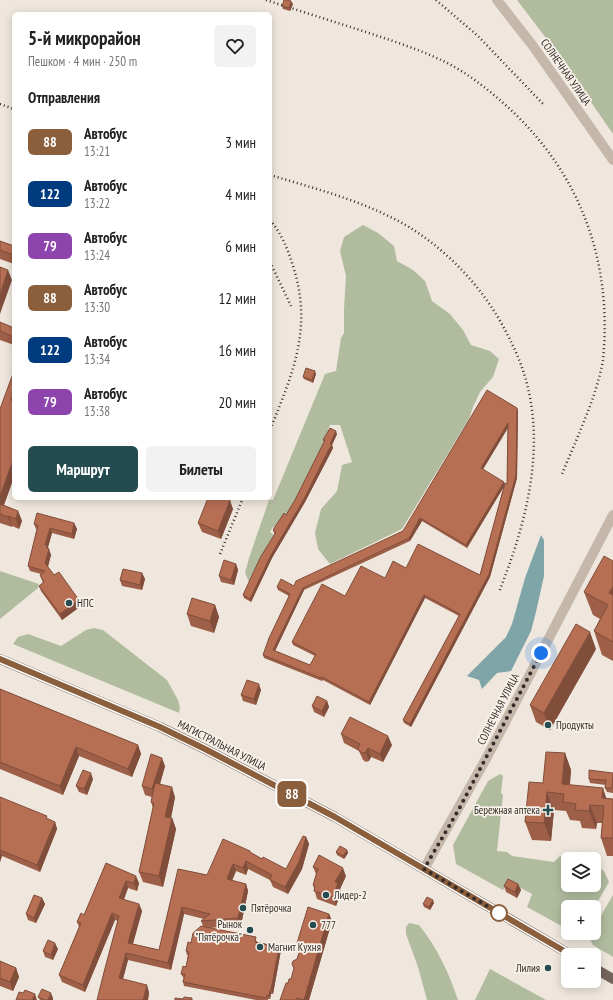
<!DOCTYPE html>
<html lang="ru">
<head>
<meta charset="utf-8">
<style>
  :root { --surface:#fff; --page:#f2f2f2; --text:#222; --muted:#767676; --accent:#244c50 }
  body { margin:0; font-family:"PT Sans Narrow",sans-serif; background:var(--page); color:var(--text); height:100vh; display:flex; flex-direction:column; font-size:15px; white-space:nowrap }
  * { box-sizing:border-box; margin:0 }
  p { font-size:13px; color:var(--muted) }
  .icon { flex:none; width:22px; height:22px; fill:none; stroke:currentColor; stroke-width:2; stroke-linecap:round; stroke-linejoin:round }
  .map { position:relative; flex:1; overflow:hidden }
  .side { position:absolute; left:12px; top:12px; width:260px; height:488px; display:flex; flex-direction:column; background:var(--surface); border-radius:6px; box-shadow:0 2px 10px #0003 }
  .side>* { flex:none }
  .badge { padding:0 8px; border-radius:6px; font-size:14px; line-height:26px }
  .tools { position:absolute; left:561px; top:852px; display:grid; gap:8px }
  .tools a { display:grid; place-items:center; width:40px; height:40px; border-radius:6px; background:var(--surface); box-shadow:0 2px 10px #0003; font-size:20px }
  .you { position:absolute; width:20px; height:20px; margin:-10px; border:3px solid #fff; border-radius:50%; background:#1a73e8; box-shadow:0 0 0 6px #1a73e833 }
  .map>.badge { position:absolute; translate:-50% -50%; box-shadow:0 0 0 2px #fff }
  h2 { padding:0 16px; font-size:15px; line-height:36px }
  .round { display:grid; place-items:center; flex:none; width:42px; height:42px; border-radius:6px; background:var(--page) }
  .head { display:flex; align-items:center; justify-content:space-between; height:68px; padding:0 16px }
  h1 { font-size:19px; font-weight:700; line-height:30px }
  .primary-button { display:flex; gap:8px; margin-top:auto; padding:8px 16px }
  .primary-button a { flex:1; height:46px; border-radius:6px; background:var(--accent); color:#fff; font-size:16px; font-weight:700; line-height:46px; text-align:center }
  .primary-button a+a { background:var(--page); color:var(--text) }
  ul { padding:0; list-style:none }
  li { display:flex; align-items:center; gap:12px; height:52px; padding:0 16px }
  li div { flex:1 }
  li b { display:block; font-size:15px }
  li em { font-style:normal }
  li .badge { min-width:44px; font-weight:700; text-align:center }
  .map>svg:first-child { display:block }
</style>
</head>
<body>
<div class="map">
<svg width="613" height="1000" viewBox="0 0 613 1000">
  <rect width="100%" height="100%" fill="#efe7dd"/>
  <path fill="#b1bc9f" d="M517 0H613V134L555 50Z
    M363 225 378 233 394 246 397 261 413 270 425 281 432 301 450 314 463 330 471 345 490 351 499 359 493 377 480 392 473 407 469 419 402 529 330 564 318 549 315 533 321 509 337 491 342 465 352 462 340 425H330L320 451 288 515 278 529 273 527 270 532 275 536 249 582 245 573 249 558 269 500H273L325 374 336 371 341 338 344 333V309L346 276 340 251 344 237Z
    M0 571 39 584 38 588 0 619Z
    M94 628 103 630 167 680 178 700 180 708 179 713 13 644 18 637 28 634 61 646 86 630Z
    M500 774 503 776 501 793 503 795 497 851 507 852 512 856 554 862 560 856 583 859H568V885H594V864L604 871 609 882 594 908 568 907 567 929 527 907 532 894 508 881 503 890 456 864 453 845 488 781Z
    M613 895V957L593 945 589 937 591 933H594V928Z
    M409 923 419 925C437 947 449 973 458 1000H427L418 967 406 934V927Z
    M490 969 546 1000H475Z"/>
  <path fill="#80a5a8" d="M541 535 544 540V576L536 612 531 631 511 671 497 673 482 689 479 680 467 676 506 637 512 624 525 578Z"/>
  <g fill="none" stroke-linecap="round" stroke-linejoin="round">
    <path stroke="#c5b8ab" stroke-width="10" d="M497 0 533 46 613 160
      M424 869 487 757 613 515"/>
    <path stroke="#74655c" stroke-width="10" d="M0 659 160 727 205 749 335 817 571 955
      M594 968 613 979"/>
    <path stroke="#342d29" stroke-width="2.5" stroke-dasharray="1 3" stroke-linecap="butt" d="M266 0C300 11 335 22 369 33 393 41 418 49 441 60 463 70 484 86 502 102 578 168 613 258 603 360 597 396 576 440 562 474
      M436 0 478 36 544 105
      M0 104 14 109
      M270 175C317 189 367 202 409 227 446 250 477 282 499 319 504 328 509 337 513 346 552 426 530 514 499 592
      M270 220C281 233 288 249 293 266 313 328 293 373 270 430
      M270 262 291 306
      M220 554 243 498"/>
  </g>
  <path fill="#9d5f48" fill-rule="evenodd" d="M293 4 290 11 283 9 282 6Z
    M0 241 14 246V264L0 259Z
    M0 322 14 328V345L0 340Z
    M14 371V477L4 505 18 511 22 521 19 529 12 526V527L0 523V409Z
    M316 374 313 383 304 379 303 377Z
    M517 408 518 411 517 478 490 577 411 727 404 723 403 720 459 616 425 598 370 705 323 680 322 681 264 658 263 655 289 596 278 590 277 587 294 586 403 531ZM508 428 507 484H505L483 469ZM504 486 480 575 406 568 385 578 345 596 292 642 293 645 315 656 310 665 275 651 304 590 410 541 422 521 467 548Z
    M337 434 332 445 333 448 331 452 305 502 272 558 251 602 244 598 243 595 275 534 274 533 273 530 286 515 295 500 324 442 323 440Z
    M233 509 221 539 202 532 198 523Z
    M74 523 77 529 74 539 52 533 48 547 51 555 48 567 54 575 79 600 81 606 62 620 41 591 39 586 43 583 40 575 41 574 30 571 28 566 37 529H36L34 524Z
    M613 561V661L602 655 594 631 600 619 593 615 584 592Z
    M236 564 238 570 234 585 221 582 219 576Z
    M142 573 145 579 142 590 122 586 120 580Z
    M215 605 219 617 214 633 191 626 187 614Z
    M596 649 550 730 536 722 530 705Z
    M0 689 138 745 141 754 132 777 79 756 63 795 0 769Z
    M261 690 256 705 243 701 241 695Z
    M327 701 329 707 324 717 314 712 312 706Z
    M341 734 392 745 383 762 371 757 369 761 366 762 363 760 359 751 344 743Z
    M565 753 571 770 570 785 606 798 613 799V856H607L601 838 602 823H597L596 829 582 828 580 821 570 820 566 811 554 810 551 841 532 840 525 822 543 783Z
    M165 766 160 784 175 797 171 818H172L176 829 163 887 143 882 139 872 153 808 151 802 152 797 145 795 142 786Z
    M613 773V793L607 792 605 788 606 785 590 783 589 779Z
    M93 779 87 795 79 792 76 786Z
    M0 797 55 822 57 829 40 872 2 856 0 862Z
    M306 837 309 844 302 869 288 894 273 887 270 880 248 869 246 875 236 871 232 881 246 884 248 891 241 925 210 928 257 941V942L279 947 281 950 273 994H271L270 999H268V1000H256L184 986 183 982 184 978 183 977 181 974 186 967 188 955H187L186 951 203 926 201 921 204 919 184 914 171 970 128 960 123 979 149 992 148 1000H97L118 921 115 920 85 992 62 982 59 975 79 927 77 922 84 915 106 863 139 883 137 891 128 888 124 900 139 904 142 911 133 944 159 950 178 869 207 875 251 853 262 859 286 869Z
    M347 850 348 853 344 859 337 855 336 852Z
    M313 867 346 876 340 889 341 892 336 906 317 899 313 885 316 874Z
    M518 884 521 890 517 898 506 892 504 886Z
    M42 898 45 904 36 923 28 920 26 914Z
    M434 903 430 910 424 907 423 904Z
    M329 914 332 921 309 1000H280L288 983 291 979 294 970 292 964 297 959 300 950 297 943Z
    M58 949 53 960 45 957 43 951Z
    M0 961 16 968 19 977 13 991 0 986Z
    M38 997 53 998V1000H40Z"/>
  <path fill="#804e3b" d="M291 1 293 4 290 11 289 8Z
    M8 270 12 280 0 314V294Z
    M315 371 316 374 313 383 312 380Z
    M14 393V408L11 400Z
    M517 408 518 411 517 478 490 577 411 727 410 724 489 574 516 475Z
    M508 423 509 426 482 471 481 468Z
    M336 431 337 434 332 445 333 448 331 452 305 502 272 558 251 602 250 599 271 555Z
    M14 458V477L1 513 0 511V496Z
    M504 482 505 485 467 548 466 545Z
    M230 500 233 509 221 539 218 531Z
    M18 511 22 521 19 529 16 519Z
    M9 516 12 526V527L8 517Z
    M420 518 422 521 410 541 409 538Z
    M74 523 77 529 74 539 72 534Z
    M50 528 52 533 48 547 51 555 47 569 45 563V545Z
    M236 564 238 570 234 585 231 580Z
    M142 573 145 579 142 590 140 585Z
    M613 586V603L609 593Z
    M303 588 304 590 274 653 273 650Z
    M424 595 425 598 370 705 369 702Z
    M79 600 81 606 62 620 60 614Z
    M215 605 219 617 214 633 210 621Z
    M590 632 596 649 550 730 544 713Z
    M259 684 261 690 256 705 254 699Z
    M327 701 329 707 324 717 322 711Z
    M388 736 392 745 383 762 380 754Z
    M138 745 141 754 132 777 128 769Z
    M76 747 79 756 63 795 60 786Z
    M368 748 371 757 369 761 366 752Z
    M565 753 571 770 568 802 562 784Z
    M162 758 165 766 156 798 152 789Z
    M91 773 93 779 87 795 84 789Z
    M172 787 175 797 169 827 165 817Z
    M603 788 609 806 602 798Z
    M547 792 554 810 551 841 544 823Z
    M590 805 597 823 596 829 589 811Z
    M172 818 176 829 163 887 159 876Z
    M55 822 57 829 40 872 37 865Z
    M306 837 309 844 302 869 288 894 285 887Z
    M0 850 2 856 0 862Z
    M347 850 348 853 344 859 343 856Z
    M246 861 248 869 246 875 243 868Z
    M233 864 236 871 229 887 227 879Z
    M343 868 346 876 340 889 341 892 336 906 333 897 335 882Z
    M136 876 139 883 137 891 134 883Z
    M126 881 128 888 121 905 119 898Z
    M246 884 248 891 241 925 238 918Z
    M518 884 521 890 517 898 515 892Z
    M42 898 45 904 36 923 34 918Z
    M433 900 434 903 430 910 429 907Z
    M139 904 142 911 131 950 128 943Z
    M182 907 184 914 171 970 168 963Z
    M112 913 115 920 85 992 83 985Z
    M329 914 332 921 309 1000H304Z
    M55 943 58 949 53 960 51 955Z
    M279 947 281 950 273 994 271 990Z
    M126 953 128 960 121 986 119 978Z
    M16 968 19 977 13 991 10 982Z
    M147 985 149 992 148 1000H143Z
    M270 990 271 994 270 999 269 996Z
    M51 993 53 998V1000H48Z
    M35 994 37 1000H32Z"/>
  <path fill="#b76f54" stroke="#804e3b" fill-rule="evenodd" d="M284 0H288L291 1 289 8 282 6Z
    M0 241 14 246V255L0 250Z
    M0 267 8 270 0 294Z
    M0 322 14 328V337L0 331Z
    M306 368 315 371 312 380 303 377Z
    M14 371V393L11 400 14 402V458L0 496V409Z
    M487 390 517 408 516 475 489 574 410 724 403 720 460 614 424 595 369 702 322 677 321 678 263 655 269 638 290 594 277 587 281 579 294 586 296 581 403 531ZM508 423 507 484 505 483 480 575 418 544 406 568 393 561 385 578 361 566 345 596 322 584 292 642 316 654 310 665 273 650 303 588 409 538 420 518 466 545 504 482 481 468Z
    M330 428 336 431 330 444 332 445 329 449 304 499 271 555 250 599 243 595 260 558 276 532 273 530 284 513 286 515 295 500 325 440H323Z
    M208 498H225L230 500 218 531 198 523Z
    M0 504 18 511 16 519 9 516 8 517 0 514Z
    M37 513 74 523 72 534 50 528 45 545H47V548L49 549 45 563 54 575 59 572 79 600 60 614 39 586 44 582 40 575 45 571 28 566 38 525 34 524Z
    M604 556 613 561V586L609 593 613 595V642L594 631 608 605 584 592Z
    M224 560 236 564 231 580 219 576Z
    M123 569 142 573 140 585 120 580Z
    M192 598 215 605 210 621 187 614Z
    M576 624 590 632 544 713 530 705Z
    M247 680 259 684 254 699 241 695Z
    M0 689 138 745 128 769 76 747 60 786 0 762Z
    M317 696 327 701 322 711 312 706Z
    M350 717 388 736 380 754 368 748 366 752 363 753 359 751 358 748 360 744 341 734Z
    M546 752 565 753 562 784 603 788 602 798 613 799V838H601L604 806 590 805 589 811 575 810 576 804 563 802 564 794 547 792 544 823 525 822 529 782 543 783Z
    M151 754 162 758 152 789 142 786Z
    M83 770 91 773 84 789 76 786Z
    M589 770 613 773 612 788H605L606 780 589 779Z
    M155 783 172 787 165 817 172 818 159 876 139 872 154 803 151 802Z
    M0 797 47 816 46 818 55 822 37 865 0 850Z
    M303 836 306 837 299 862 285 887 270 880 272 875 246 861 243 868 233 864 227 879 246 884 238 918 201 921 210 914 182 907 168 963 126 953 119 978 147 985 143 1000H97L104 972 119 916 112 913 83 985 59 975 81 923 77 922 81 913 84 915 106 863 136 876 134 883 126 881 119 898 139 904 128 943 159 950 178 869 207 875 223 839 250 851V852L262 859 263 857 286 869Z
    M340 846 347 850 343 856 336 852Z
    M319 855 343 868 335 882 338 883 333 897 314 891 315 886 313 885 318 869 313 867Z
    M508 879 518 884 515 892 504 886Z
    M34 895 42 898 34 918 26 914Z
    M427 897 433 900 429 907 423 904Z
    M308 907 329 914 304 1000 297 998V1000H280L286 983H288L289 979H291L294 968 292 964 293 961 297 959 302 944 297 943Z
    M201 926 256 937 255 942 279 947 271 990H270L269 996 267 995 266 998 183 982 185 974H181L183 966 186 967 189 952 186 951 188 942 191 943 193 933Z
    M48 940 55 943 51 955 43 951Z
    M0 961 16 968 10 982 0 978Z
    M42 989 51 993 48 1000H45L38 997Z
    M25 990 35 994 32 1000H16L19 992 23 993Z
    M184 997 192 998V1000H175V998L183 999Z"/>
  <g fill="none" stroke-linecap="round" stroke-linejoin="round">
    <g stroke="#fff" stroke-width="9">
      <path id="line" d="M0 659 160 727 205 749 335 817 571 955"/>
    </g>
    <use href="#line" stroke="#8b5e3c" stroke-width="6"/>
    <path stroke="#342d29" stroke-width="4" stroke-dasharray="0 7.2" d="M499 913 424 869 459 809 541 653"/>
  </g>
  <g fill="#244c50" stroke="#f7f1e9" stroke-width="1.5">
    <circle cx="69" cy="603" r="4"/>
    <circle cx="548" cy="725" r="4"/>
    <path d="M546 804h4v4h4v4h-4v4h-4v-4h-4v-4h4z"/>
    <circle cx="326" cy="895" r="4"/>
    <circle cx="243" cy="908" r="4"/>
    <circle cx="313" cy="925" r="4"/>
    <circle cx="250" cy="930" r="4"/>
    <circle cx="260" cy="947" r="4"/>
    <circle cx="548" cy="968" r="4"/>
  </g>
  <circle fill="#fff" stroke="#8b5e3c" stroke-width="2" cx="499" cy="913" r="8"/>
  <g text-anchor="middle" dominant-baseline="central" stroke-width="3.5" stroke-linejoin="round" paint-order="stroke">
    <g font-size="11" fill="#342d29" stroke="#f7f1e9">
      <text transform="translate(566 72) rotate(55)">СОЛНЕЧНАЯ УЛИЦА</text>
      <text transform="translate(498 709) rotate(-63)">СОЛНЕЧНАЯ УЛИЦА</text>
      <text transform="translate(222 745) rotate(27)">МАГИСТРАЛЬНАЯ УЛИЦА</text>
    </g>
    <g font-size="11" fill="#342d29" stroke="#f7f1e9" text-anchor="start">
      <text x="77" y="603">НПС</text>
      <text x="556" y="725">Продукты</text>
      <text x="540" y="810" text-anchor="end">Бережная аптека</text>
      <text x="334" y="895">Лидер-2</text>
      <text x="251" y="908">Пятёрочка</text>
      <text x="242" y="924" text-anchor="end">Рынок<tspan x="242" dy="13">"Пятёрочка"</tspan></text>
      <text x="321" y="925">777</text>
      <text x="268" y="947">Магнит Кухня</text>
      <text x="540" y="968" text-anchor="end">Лилия</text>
    </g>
  </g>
</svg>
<div class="tools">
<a><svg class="icon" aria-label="layers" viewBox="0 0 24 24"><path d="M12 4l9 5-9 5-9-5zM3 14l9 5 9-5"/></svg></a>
<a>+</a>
<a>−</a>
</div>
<div class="you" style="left:541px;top:653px"></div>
<b class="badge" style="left:292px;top:794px;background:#8b5e3c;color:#fff">88</b>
<section class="side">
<div class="head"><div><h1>5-й микрорайон</h1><p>Пешком · 4 мин · 250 m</p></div><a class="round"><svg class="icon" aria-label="heart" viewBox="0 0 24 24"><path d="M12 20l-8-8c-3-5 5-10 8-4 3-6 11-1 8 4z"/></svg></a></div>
<h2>Отправления</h2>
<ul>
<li><span class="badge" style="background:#8b5e3c;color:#fff">88</span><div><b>Автобус</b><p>13:21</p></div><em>3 мин</em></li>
<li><span class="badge" style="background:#003b80;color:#fff">122</span><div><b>Автобус</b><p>13:22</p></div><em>4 мин</em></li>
<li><span class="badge" style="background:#8e44ad;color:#fff">79</span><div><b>Автобус</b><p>13:24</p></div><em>6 мин</em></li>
<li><span class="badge" style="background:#8b5e3c;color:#fff">88</span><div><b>Автобус</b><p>13:30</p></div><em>12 мин</em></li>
<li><span class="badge" style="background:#003b80;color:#fff">122</span><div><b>Автобус</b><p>13:34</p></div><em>16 мин</em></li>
<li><span class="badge" style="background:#8e44ad;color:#fff">79</span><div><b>Автобус</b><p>13:38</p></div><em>20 мин</em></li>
</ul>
<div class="primary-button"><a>Маршрут</a><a>Билеты</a></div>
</section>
</div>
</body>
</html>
